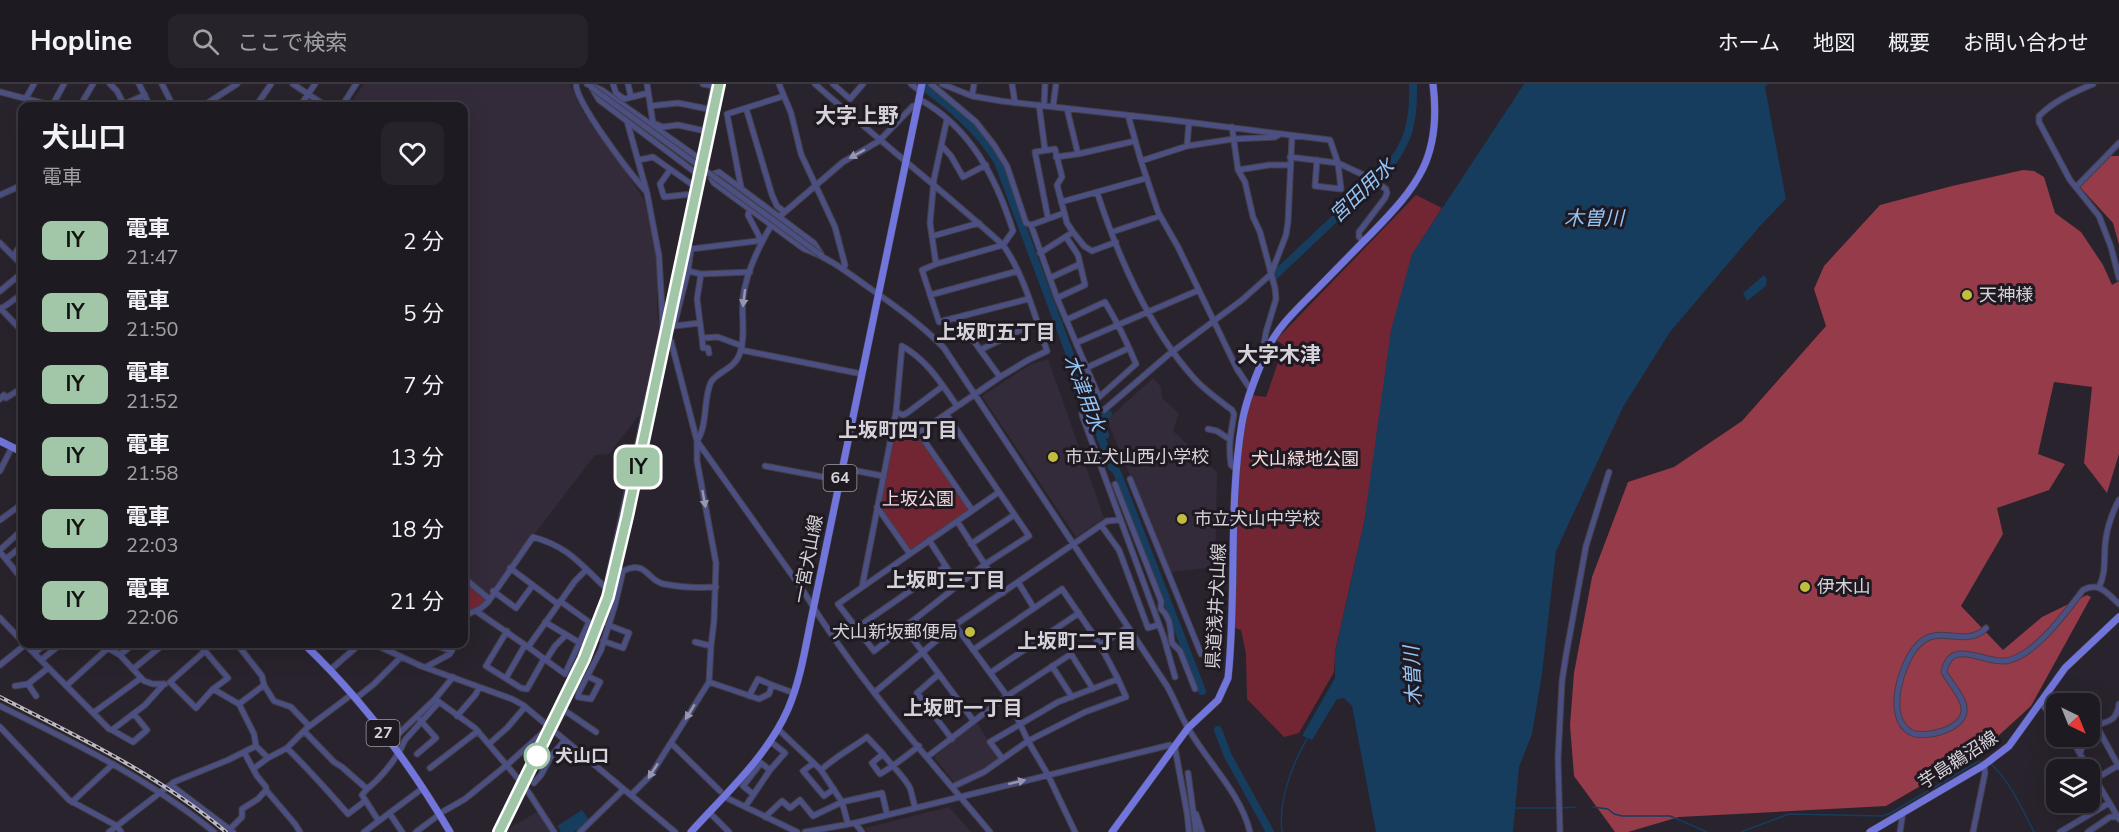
<!DOCTYPE html>
<html lang="ja">
<head>
<meta charset="utf-8">
<style>
  :root { --surface:#1e1a21; --page:#26232a; --text:#f1f3f6; --muted:#a1a1a5; --line:#3c383f }
  body { margin:0; font-family:"Nunito Sans","Noto Sans JP",sans-serif; background:var(--page); color:var(--text); height:100vh; display:flex; flex-direction:column; font-size:22px; white-space:nowrap }
  * { box-sizing:border-box; margin:0 }
  p { font-size:20px; color:var(--muted) }
  .icon { flex:none; width:33px; height:33px; fill:none; stroke:currentColor; stroke-width:2; stroke-linecap:round; stroke-linejoin:round }
  .map { position:relative; flex:1; overflow:hidden }
  .panel { position:absolute; left:18px; top:18px; width:450px; height:546px; display:flex; flex-direction:column; background:var(--surface); border-radius:12px; box-shadow:0 6px 24px #0002,0 0 0 2px var(--line) }
  .panel>* { flex:none }
  .badge { padding:0 12px; border-radius:9px; font-size:21px; line-height:39px }
  .needle { width:39px; rotate:137deg }
  .controls { position:absolute; left:2046px; top:609px; display:grid; gap:12px }
  .controls a { display:grid; place-items:center; width:54px; height:54px; border-radius:12px; background:var(--surface); box-shadow:0 6px 24px #0002,0 0 0 2px var(--line); font-size:30px }
  .map>.badge { position:absolute; translate:-50% -50%; box-shadow:0 0 0 3px #fff }
  .round { display:grid; place-items:center; flex:none; width:63px; height:63px; border-radius:12px; background:var(--page) }
  .headline { display:flex; align-items:center; justify-content:space-between; height:102px; padding:0 24px }
  h1 { font-size:28px; font-weight:700; line-height:45px }
  ul { padding:0; list-style:none }
  li { display:flex; align-items:center; gap:18px; height:72px; padding:0 24px }
  li div { flex:1 }
  li b { display:block; font-size:22px }
  li em { font-style:normal }
  li .badge { min-width:66px; font-weight:700; text-align:center }
  header { display:flex; align-items:center; gap:36px; box-sizing:border-box; height:84px; padding:0 30px; background:var(--surface); border-bottom:2px solid var(--line) }
  header strong { font-size:28px }
  nav { display:flex; gap:33px; margin-inline-start:auto; font-size:21px }
  .search { width:420px; height:54px; background:var(--page); display:flex; align-items:center; gap:15px; box-sizing:border-box; padding:0 21px; border-radius:12px; color:var(--muted); font-size:22px }
  .map>svg:first-child { display:block }
</style>
</head>
<body>
<header>
<strong>Hopline</strong>
<div class="search"><svg class="icon" aria-label="search" viewBox="0 0 24 24"><circle cx="10" cy="10" r="6"/><path d="M15 15l6 6"/></svg>ここで検索</div>
<nav><a>ホーム</a><a>地図</a><a>概要</a><a>お問い合わせ</a></nav>
</header>
<div class="map">
<svg width="2119" height="748" viewBox="0 0 2119 748">
  <rect width="100%" height="100%" fill="#28232c"/>
  <path fill="#332b3a" d="M364 0H570L583 28 613 68 644 116 654 156 657 175V231L662 247 644 325 609 370 595 371 487 512 464 492V22H349Z
    M1048 275 1104 434 1076 453 982 312 1031 280Z
    M1153 294 1161 303 1162 314 1179 329 1173 347 1217 388 1215 483 1170 488 1107 336Z
    M976 637 999 674 982 688 954 698 934 673Z
    M949 723 971 748H868L865 744Z
    M539 727 553 748H507L509 744Z"/>
  <path fill="#722634" d="M1416 111 1442 124 1412 171 1364 439 1335 568 1334 588 1299 649 1284 653 1247 615 1246 570 1241 546 1230 542 1236 385 1251 311 1266 313 1284 261 1276 256Z
    M893 347 914 352 919 349 972 426 910 470 877 423Z
    M464 497 486 513C485 522 477 525 469 528L464 508Z"/>
  <path fill="#953b4a" d="M2110 72H2119V161L2113 139 2079 102Z
    M2023 86 2034 87 2044 93 2055 129 2081 148 2103 181 2112 201 2119 197V370L2107 409 2084 379 2092 303 2054 298 2038 370 2065 380 2049 406 1997 424 2003 450 1961 522 2003 566 2042 533 2087 511 2091 513 2031 622 1984 665 1886 722 1679 733 1628 748H1615L1574 692 1570 641 1574 589 1592 493 1628 398 1674 383 1742 337 1826 242 1814 205 1824 182 1880 121 1952 102Z"/>
  <path fill="#163c5e" d="M1524 0H1767L1765 3 1786 115 1760 142 1670 248 1623 323 1556 467 1542 590 1532 650 1519 683 1513 748H1376L1352 622 1344 614 1337 615 1312 656 1302 652 1335 594V568L1364 439 1391 246 1412 170Z
    M1764 191 1767 195 1766 202 1747 217 1743 209Z
    M582 726 590 737 574 748H561L557 742Z"/>
  <g fill="none" stroke-linecap="round" stroke-linejoin="round">
    <path stroke="#163c5e" stroke-width="1.5" d="M1991 680C2010 697 2022 725 2034 748
      M1593 723 1608 725 1614 730 1622 732H1670L1707 748
      M1513 724H1556
      M1561 724 1575 723
      M1282 748C1278 718 1292 680 1307 655
      M1741 748 1789 730 1882 732 1889 730 1977 678 1985 677"/>
    <path stroke="#163c5e" stroke-width="8" d="M920 0C950 22 979 46 998 78L1112 383 1117 388 1202 607
      M1273 193 1384 88C1409 60 1414 38 1413 0
      M1105 351 1101 336 1108 330
      M1218 646 1228 672 1270 748"/>
    <g stroke="#443f48" stroke-width="7">
      <path id="minor" d="M110 0 117 7 124 21
        M139 0 150 22
        M162 0 173 22
        M293 0 326 22
        M576 0C576 19 631 91 646 107
        M587 0 602 6 700 75 696 89 599 16 592 4
        M613 0 616 9 624 15 648 9
        M628 0 631 13
        M647 0 653 39 663 43 678 41 705 47 714 0
        M703 0 713 2
        M779 0 791 29 801 70 835 143 845 181 843 185
        M815 0C877 55 942 106 1003 161 1024 190 1035 233 1047 267L1028 276 1000 293 914 352 893 347
        M833 0 850 15 863 0
        M911 0 921 8
        M931 0 976 38 994 61 1007 82 1026 139 1031 141 1057 214 1099 313
        M942 0 972 12 1001 17 1171 36 1330 56 1338 79 1370 94 1386 105 1387 109 1385 114 1359 148V153L1364 157
        M1012 0 1015 19
        M2093 0C2074 8 2054 17 2039 32V38L2070 96 2099 132 2111 163 2119 194
        M0 8 54 22
        M784 12 746 24 772 111 777 122 785 128
        M972 12 974 0
        M26 14 34 0
        M919 15C970 43 996 93 1013 147L1003 161 936 180 922 186 939 238 1028 215
        M1039 21 1045 66
        M52 22 64 0
        M80 22 93 0
        M120 22 145 11
        M203 22 237 0
        M256 22 271 0
        M300 22 315 0
        M342 22 356 0
        M650 22 678 19 708 25
        M1044 22 1045 0
        M1053 23 1056 0
        M1067 25 1078 70
        M1128 31 1141 77 1158 128 1178 163 1237 285 1249 303 1252 305
        M1232 43 1238 86 1245 98 1253 133 1260 148 1275 204 1276 215 1266 248 1264 260 1267 266
        M942 62 951 72 963 93 986 81
        M1187 62 1189 38
        M1056 73 1078 70 1135 57
        M1290 73 1338 79 1341 105 1315 102 1317 76
        M22 74 20 78 22 82
        M639 76 653 73 694 102 692 110 664 113 660 100 670 86
        M1141 77 1187 62 1233 55 1275 53 1280 50
        M22 84 20 94 22 99
        M1238 86 1269 81H1290
        M2077 102 2119 59
        M741 103 727 30 746 24
        M1097 108C1117 170 1149 244 1193 293 1204 306 1219 316 1232 326L1234 330C1231 350 1228 360 1231 381L1236 385
        M0 111 22 101
        M1061 118 1147 94
        M750 125 748 131 761 156
        M779 133 843 78 879 57 913 22H918
        M1031 141 1064 129
        M1073 148 1084 162 1092 167 1116 158
        M1112 148 1160 132
        M933 152 979 139
        M0 159 22 181
        M1040 169 1073 148 1067 139 1057 101 1062 93 1055 65 1035 68 1048 134
        M821 170 814 159 719 88 713 90 711 94 714 99 804 165C828 173 847 188 868 203 895 222 921 240 944 264L1167 602C1175 616 1180 631 1188 644 1208 679 1240 708 1250 748
        M14 171 22 159
        M936 180 930 139 934 95 947 35
        M688 187 701 190 750 188
        M701 190 697 215 702 254 718 253 742 262
        M1050 194 1080 180
        M0 207 22 189
        M930 211 1018 187
        M1057 214 1085 201 1078 171 1066 153
        M0 224 22 247
        M1 225 22 210
        M957 234 1000 293
        M1066 236 1105 218C1117 238 1127 258 1136 280L1097 315 1094 324 1104 326 1168 271 1242 216 1271 190 1286 151 1288 138 1292 52
        M700 239 674 242 688 187 691 165 757 157 760 154
        M702 254 703 264H708L709 269
        M1076 259 1199 206
        M741 266 862 290
        M980 266 1037 238
        M1086 284 1129 264
        M0 315 4 311 6 314 22 304
        M1094 324 1082 329V331L1164 554 1175 593
        M896 328 903 331 907 329 943 302
        M946 330 1029 452 984 481 874 567 838 520 999 408
        M1208 345 1217 347 1229 355
        M919 349 972 426
        M697 357 804 508C856 594 925 671 990 748
        M697 357C708 341 703 315 711 298 718 287 735 285 740 269 746 252 741 232 743 214 746 188 759 162 772 140
        M765 382 839 396
        M842 384 883 392
        M0 387 12 363
        M1130 395 1201 570
        M1115 400 1161 517V525C1172 535 1170 547 1172 559L1180 567 1195 605
        M877 423 910 470
        M0 436 22 420
        M957 437 1003 509
        M1101 441 1119 466 1148 544 1158 541
        M929 456 958 501
        M971 460 1014 431
        M0 466 22 446
        M0 468 22 495
        M6 475 22 462
        M510 484 558 520
        M464 494 488 514
        M1018 498 1034 524
        M862 503 896 328 902 262C927 276 941 299 957 322
        M2099 503C2107 488 2103 470 2106 454 2108 441 2113 427 2119 416
        M493 507 516 524 533 501
        M464 519 466 535 464 541
        M476 527 528 563 575 497 586 486
        M466 531 481 524 488 518 533 453C569 463 580 480 606 504L663 244 659 172 647 109 627 37
        M0 534 22 557
        M545 538 580 559
        M955 541 1007 612 1028 657 1048 691 1075 748
        M904 543 973 636
        M1986 544C1983 547 1979 550 1975 551 1956 558 1936 542 1918 561 1902 577 1884 632 1910 648 1924 656 1967 645 1964 624 1963 612 1950 599 1944 588 1951 551 1988 583 2010 576 2038 568 2066 528 2083 506 2099 497 2108 510 2119 520
        M855 545 946 482
        M507 547 486 582 521 604 527 605 544 575
        M603 557 623 564 629 549 608 541
        M695 558 711 562
        M25 560 109 645 112 646 145 621 164 600
        M101 560 120 571 144 597 153 600H165
        M198 560 205 567
        M237 560 262 592 264 601
        M374 560 421 582 512 615 523 621 675 748
        M431 560 452 567
        M1100 561 1128 543
        M528 563 565 590 589 538 560 517
        M973 566 1062 505 1099 559 1118 595 1058 618 990 658 1002 674
        M205 567 228 594 213 605 196 624 170 598Z
        M34 569 46 560
        M120 571 133 560
        M41 576 61 560
        M546 576 555 562 566 551
        M0 581 26 560
        M1052 582 1072 613
        M426 583 450 570 455 560
        M133 585 164 560
        M330 586 360 560
        M990 589 1079 529
        M939 590 917 609 952 655
        M587 592 600 598 591 615 578 613 579 608 601 566 615 521 623 487C647 475 647 497 664 500 679 503 700 504 716 503
        M506 594 525 561
        M709 598 759 615 769 610 772 601 794 609
        M28 600 36 612
        M15 602 28 600 48 584
        M66 602 107 565 109 560
        M213 605 239 620 254 650 256 662 268 674 287 664 307 644 351 611
        M875 608 955 541 1107 437 1119 436
        M749 612 758 595 772 601
        M355 615 374 600 401 573
        M435 615 475 644 520 697
        M2040 618 2056 637
        M239 620 264 601 274 617 291 623 309 642
        M0 622C75 659 149 695 214 748
        M93 629 141 594
        M457 632 476 610 479 603
        M2096 641 2119 683
        M0 643 69 716 117 742 121 748
        M2090 644C2105 636 2116 641 2119 620
        M778 645 821 686 842 718 848 740
        M112 646 133 658 147 646 134 630
        M304 647 334 678 342 683 367 705C382 693 398 673 405 656L439 618
        M553 647 564 626 596 648
        M2070 652 2089 686
        M390 658 435 615 453 593
        M490 659 507 644 525 623
        M671 659 720 707
        M287 664C308 685 328 707 348 730L365 717
        M244 668 257 692 266 703V706L295 740 300 748
        M2080 669 2086 652
        M417 670 436 654 420 636
        M927 673 1004 614 1071 570 1093 605
        M814 679 803 687 824 712 834 705
        M430 684 478 647
        M253 685 268 674
        M821 686C835 673 852 664 867 653L883 670
        M2090 686 2119 735
        M1188 689 1196 748
        M2095 695 2119 681
        M534 699 541 691 552 671 565 656
        M171 701 233 748
        M952 703 984 688 1028 657 1085 628 1126 613 1118 595
        M367 705 362 711 378 736
        M527 706 554 748
        M753 710 743 702 761 679 770 686
        M631 711 650 692 709 598 711 562 714 537 716 479 697 377V357L671 257 663 244
        M727 714 797 748
        M72 718 113 680
        M745 723 770 686 785 669 770 657
        M915 723C913 717 912 710 910 704 904 692 891 681 883 670L872 679 880 690C894 682 906 672 919 662
        M444 727 465 715 508 680 549 643
        M709 728 729 748
        M390 730 402 748
        M1196 730 1202 748
        M765 733 782 717 790 724 800 716 813 732 842 718 882 709 887 730
        M855 739 862 748
        M230 745 242 733V725L258 715 266 706
        M109 748 174 698 228 676 256 662
        M364 748 423 704
        M416 748 436 733
        M580 748 623 706
        M805 748 855 739 1170 661 1175 664 1187 729 1189 748
        M1560 748 1558 674 1562 597 1566 571 1586 462 1609 388
        M1900 748 1903 728
        M1973 748 1985 689 1984 681
        M2060 748 2109 719
        M2088 748 2110 733H2118"/>
    </g>
    <g stroke="#443f48" stroke-width="8">
      <path id="major" d="M0 357 22 368
        M304 560C361 614 410 680 450 748
        M691 748C725 710 767 673 788 625 800 597 805 566 811 536L922 0
        M1112 748 1188 644 1218 616 1228 594C1237 510 1228 423 1242 339 1246 315 1257 289 1267 266 1277 244 1295 227 1312 210 1331 191 1350 171 1370 151 1418 102 1442 73 1433 0
        M1870 748 1984 681 2009 662 2065 584 2119 533"/>
    </g>
    <use href="#minor" stroke="#4b4f81" stroke-width="5"/>
    <use href="#major" stroke="#7175dc" stroke-width="7"/>
    <g stroke="#bcb8bf" stroke-width="4">
      <path id="rail" d="M0 613C79 653 159 691 226 748
        M499 748 584 575 608 513 631 417 719 0"/>
    </g>
    <use href="#rail" stroke="#1f1922" stroke-width="1.5" stroke-dasharray="4.5" stroke-linecap="butt"/>
    <g stroke="#443f48" stroke-width="7" stroke-linecap="butt">
      <path id="minor-bridge" d="M591 3 821 171"/>
    </g>
    <use href="#minor-bridge" stroke="#4b4f81" stroke-width="5"/>
  </g>
  <defs><path id="oneway-solid" d="M-6-.8H1V-3.2L6.5 0L1 3.2V.8H-6Z" transform="scale(1.5)"/></defs>
  <g fill="#9797b1">
    <use href="#oneway-solid" transform="translate(857 70) rotate(151)"/>
    <use href="#oneway-solid" transform="translate(744 214) rotate(97)"/>
    <use href="#oneway-solid" transform="translate(704 415) rotate(80)"/>
    <use href="#oneway-solid" transform="translate(690 628) rotate(121)"/>
    <use href="#oneway-solid" transform="translate(653 687) rotate(123)"/>
    <use href="#oneway-solid" transform="translate(1017 698) rotate(-14)"/>
  </g>
  <g fill="none" stroke-linecap="round" stroke-linejoin="round">
    <g stroke="#fff" stroke-width="14">
      <path id="line" d="M499 748 584 575 608 513 627 433 719 0"/>
    </g>
    <use href="#line" stroke="#a2c7a8" stroke-width="9"/>
  </g>
  <g fill="#c3bd3e" stroke="#1f1922" stroke-width="2">
    <circle cx="1967" cy="211" r="6"/>
    <circle cx="1053" cy="373" r="6"/>
    <circle cx="1182" cy="435" r="6"/>
    <circle cx="1805" cy="503" r="6"/>
    <circle cx="970" cy="548" r="6"/>
  </g>
  <circle fill="#fff" stroke="#a2c7a8" stroke-width="3" cx="537" cy="672" r="12"/>
  <g text-anchor="middle" dominant-baseline="central" stroke-width="6" stroke-linejoin="round" paint-order="stroke">
    <g fill="#1f1922" stroke="#9f9aa2" stroke-width="1.5">
      <rect x="823.5" y="381" width="33" height="26" rx="4.5"/>
      <rect x="366.5" y="636" width="33" height="26" rx="4.5"/>
    </g>
    <g font-size="16" font-weight="bold" fill="#d6d2d9">
      <text x="840" y="394">64</text>
      <text x="383" y="649">27</text>
    </g>
    <g font-size="18" fill="#d6d2d9" stroke="#1f1922" text-anchor="start">
      <text x="1979" y="211">天神様</text>
      <text x="1065" y="373">市立犬山西小学校</text>
      <text x="1194" y="435">市立犬山中学校</text>
      <text x="1817" y="503">伊木山</text>
      <text x="958" y="548" text-anchor="end">犬山新坂郵便局</text>
    </g>
    <g font-size="18" fill="#f5dadc" stroke="#1f1922">
      <text x="1305" y="375">犬山緑地公園</text>
      <text x="918" y="415">上坂公園</text>
    </g>
    <g font-size="18" fill="#d6d2d9" stroke="#1f1922">
      <text transform="translate(808 475) rotate(-79)">一宮犬山線</text>
      <text transform="translate(1216 522) rotate(-87)">県道浅井犬山線</text>
      <text transform="translate(1958 676) rotate(-33)">芋島鵜沼線</text>
    </g>
    <g font-size="18" font-weight="bold" fill="#d6d2d9" stroke="#1f1922" text-anchor="start">
      <text x="555" y="672">犬山口</text>
    </g>
    <g font-size="20" font-style="italic" fill="#91c5f8" stroke="#1f1922">
      <text transform="translate(1362 107) rotate(-44)">宮田用水</text>
      <text x="1594" y="134">木曽川</text>
      <text transform="translate(1084 309) rotate(69)">木津用水</text>
      <text transform="translate(1413 592) rotate(-93)">木曽川</text>
    </g>
    <g font-size="20" font-weight="bold" fill="#d6d2d9" stroke="#1f1922">
      <text x="996" y="248">上坂町五丁目</text>
      <text x="898" y="346">上坂町四丁目</text>
      <text x="946" y="496">上坂町三丁目</text>
      <text x="1077" y="557">上坂町二丁目</text>
      <text x="963" y="624">上坂町一丁目</text>
    </g>
    <g font-size="21" font-weight="bold" fill="#d6d2d9" stroke="#1f1922">
      <text x="857" y="32">大字上野</text>
      <text x="1279" y="271">大字木津</text>
    </g>
  </g>
</svg>
<div class="controls">
<a><svg class="needle" viewBox="-14 -14 28 28"><path d="M0-13l5 13h-10z" fill="#e53935"/><path d="M0 13l5-13h-10z" fill="#a1a1a5"/></svg></a>
<a><svg class="icon" aria-label="layers" viewBox="0 0 24 24"><path d="M12 4l9 5-9 5-9-5zM3 14l9 5 9-5"/></svg></a>
</div>
<b class="badge" style="left:638px;top:383px;background:#a2c7a8;color:#111">IY</b>
<section class="panel">
<div class="headline"><div><h1>犬山口</h1><p>電車</p></div><a class="round"><svg class="icon" aria-label="heart" viewBox="0 0 24 24"><path d="M12 20l-8-8c-3-5 5-10 8-4 3-6 11-1 8 4z"/></svg></a></div>
<ul>
<li><span class="badge" style="background:#a2c7a8;color:#111">IY</span><div><b>電車</b><p>21:47</p></div><em>2 分</em></li>
<li><span class="badge" style="background:#a2c7a8;color:#111">IY</span><div><b>電車</b><p>21:50</p></div><em>5 分</em></li>
<li><span class="badge" style="background:#a2c7a8;color:#111">IY</span><div><b>電車</b><p>21:52</p></div><em>7 分</em></li>
<li><span class="badge" style="background:#a2c7a8;color:#111">IY</span><div><b>電車</b><p>21:58</p></div><em>13 分</em></li>
<li><span class="badge" style="background:#a2c7a8;color:#111">IY</span><div><b>電車</b><p>22:03</p></div><em>18 分</em></li>
<li><span class="badge" style="background:#a2c7a8;color:#111">IY</span><div><b>電車</b><p>22:06</p></div><em>21 分</em></li>
</ul>
</section>
</div>
</body>
</html>
